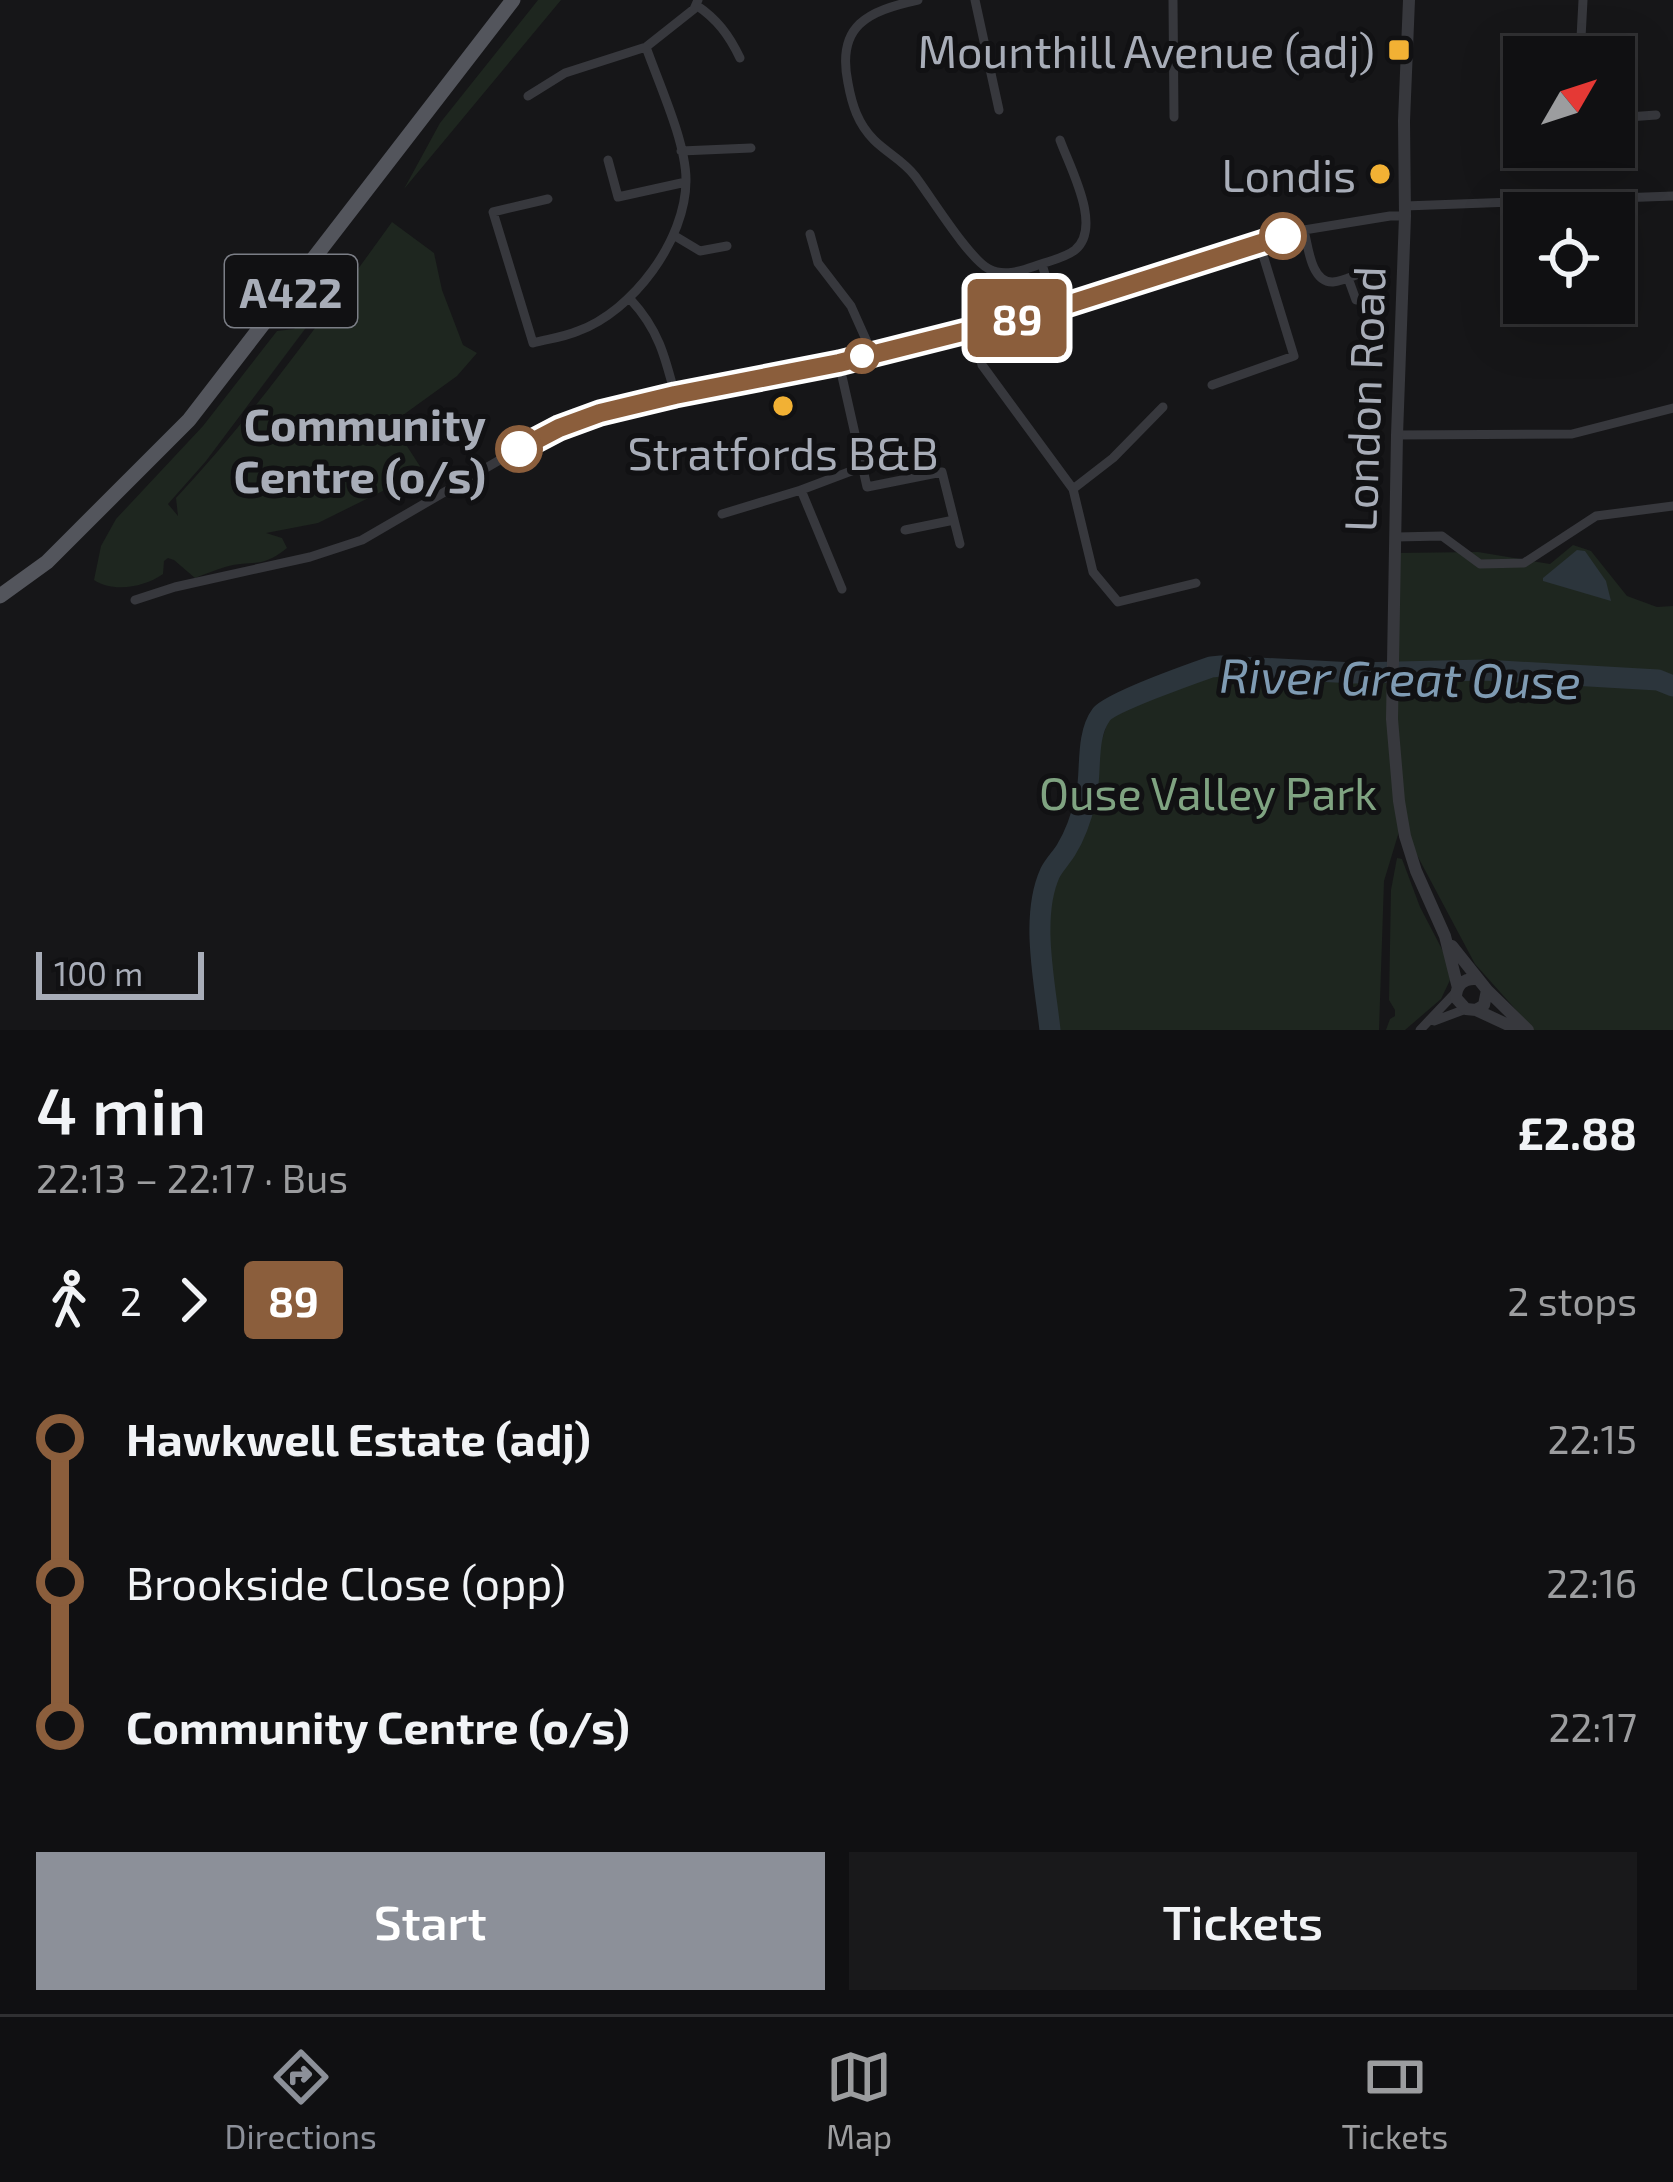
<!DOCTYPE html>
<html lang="en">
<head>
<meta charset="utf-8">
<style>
  :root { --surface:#101012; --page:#19191b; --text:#f1f3f6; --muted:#9c9d9f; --line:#303032; --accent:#8c9099 }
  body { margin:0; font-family:"Exo 2",sans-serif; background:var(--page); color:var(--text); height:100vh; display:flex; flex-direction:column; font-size:45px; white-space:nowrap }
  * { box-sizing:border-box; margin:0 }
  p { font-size:39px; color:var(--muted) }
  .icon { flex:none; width:66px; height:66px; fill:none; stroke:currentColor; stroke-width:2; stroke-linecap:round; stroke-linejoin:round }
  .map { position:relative; height:1030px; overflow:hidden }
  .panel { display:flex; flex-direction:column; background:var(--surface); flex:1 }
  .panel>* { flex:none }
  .badge { padding:0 24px; border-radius:9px; font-size:42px; line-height:78px }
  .needle { width:78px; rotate:51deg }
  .buttons { position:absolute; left:1503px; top:36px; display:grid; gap:24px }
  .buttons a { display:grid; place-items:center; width:132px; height:132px; border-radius:0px; background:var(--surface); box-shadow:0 12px 48px #0002,0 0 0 3px var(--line); font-size:60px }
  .scale { position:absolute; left:36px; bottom:30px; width:168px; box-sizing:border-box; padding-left:12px; border:6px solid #a8adb8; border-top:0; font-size:33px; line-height:42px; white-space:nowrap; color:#a8adb8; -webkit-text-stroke:9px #111113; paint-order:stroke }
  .map>.badge { position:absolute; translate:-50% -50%; box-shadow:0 0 0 6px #fff }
  .legs { display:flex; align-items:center; gap:18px; height:132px; padding:0 36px; font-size:39px }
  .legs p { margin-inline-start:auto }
  .head { display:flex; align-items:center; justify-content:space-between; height:204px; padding:0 36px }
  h1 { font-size:66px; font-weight:600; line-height:90px }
  .primary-button { display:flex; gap:24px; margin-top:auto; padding:24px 36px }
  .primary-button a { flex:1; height:138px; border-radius:0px; background:var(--accent); color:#fff; font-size:48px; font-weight:600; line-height:138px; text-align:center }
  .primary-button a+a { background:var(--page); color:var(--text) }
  ul { padding:0 36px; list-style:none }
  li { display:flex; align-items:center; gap:42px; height:144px; font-size:45px }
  li i { display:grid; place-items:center; width:18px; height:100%; margin:0 15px; background:currentColor }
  li i::after { content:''; width:30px; height:30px; margin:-15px; border:9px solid; border-radius:50%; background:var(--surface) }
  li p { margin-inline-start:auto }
  li:first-child i { background:linear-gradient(#0000 50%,currentColor 0) }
  li:last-child i { background:linear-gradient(currentColor 50%,#0000 0) }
  .tab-bar { display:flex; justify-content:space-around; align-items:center; height:168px; border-top:3px solid var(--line); background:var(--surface); font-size:33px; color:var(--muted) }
  .tab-bar a { display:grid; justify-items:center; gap:6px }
  .tab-bar .on { color:var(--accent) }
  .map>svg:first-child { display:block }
</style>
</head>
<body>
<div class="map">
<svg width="1673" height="1030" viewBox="0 0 1673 1030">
  <rect width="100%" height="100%" fill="#161618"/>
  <path fill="#1e261f" d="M538 0H561L404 189 440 123Z
    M392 222 434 253 442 290 463 345 477 353 457 376 392 423 423 471 318 523 266 533 282 538 287 548C260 570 252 559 225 567 215 570 205 574 195 578L174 560 168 558 164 561 163 574C145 587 113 593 94 580L101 546 116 519 203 426 277 331 294 329 305 318 311 321 206 461 168 504 178 516 176 498C256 413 324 316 392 222Z
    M1573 545 1591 551 1627 596 1657 607 1673 606V1030H1534L1475 964 1401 825 1384 881 1379 1030H1047L1040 927 1110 715 1156 684 1222 665 1310 679 1392 676 1395 553 1478 552 1550 564Z
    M1397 858 1402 859 1420 907 1445 955 1450 980 1441 999 1405 1030H1386L1390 1019 1395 1016V1010L1389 1000 1391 890Z"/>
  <path fill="#2c353c" d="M1577 550 1585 551 1606 581 1611 601 1543 581V578Z"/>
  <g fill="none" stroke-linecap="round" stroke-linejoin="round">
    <path stroke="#2c353c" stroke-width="21" d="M1050 1030C1045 983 1030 917 1050 873 1054 865 1061 858 1066 850 1076 834 1082 815 1086 798 1092 773 1085 737 1101 715 1109 703 1191 674 1211 667L1221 666 1354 673 1484 670 1658 680 1673 686"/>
    <path stroke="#37383d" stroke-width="9" d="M918 0C868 11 836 25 848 83 852 105 858 124 874 140 887 153 904 161 915 176 931 197 969 259 989 269 1006 278 1025 269 1041 264 1053 260 1066 257 1075 250 1103 227 1070 168 1060 140
      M975 0 999 110
      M1173 0 1174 117
      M696 5C717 19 729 35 740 58
      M1580 57 1583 0
      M528 96 565 73 646 47 694 9 698 0
      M1614 118 1656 115
      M681 151 751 148
      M608 160 618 197 686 182
      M548 199 493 212 533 343C548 339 564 337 578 331 633 311 686 240 686 180 686 142 659 84 646 47
      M1405 206 1673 196
      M1304 230C1308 246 1311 283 1333 282 1343 281 1355 275 1364 272
      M810 234 818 263 851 306 872 353
      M675 236 700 251 727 246
      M1042 264 1055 309
      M1348 278 1356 300
      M631 300C658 329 665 356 675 395
      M974 329 982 365 1073 489 1093 572 1118 602 1196 583
      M839 363 867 487 942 472 960 544
      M1212 385 1294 356 1259 242
      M1397 435 1572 434 1673 408
      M1073 489 1113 458 1163 407
      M722 514 801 490
      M905 530 954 520
      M1396 537 1442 536 1480 564 1524 563 1596 516 1673 506
      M842 589 801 490 862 467
      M135 600 175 587 310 557 362 540 534 440 600 414 675 395 839 363 1055 309 1259 242 1304 230 1390 216H1405
      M1434 1021 1466 1009
      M1420 1030 1456 992"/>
    <path stroke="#37383d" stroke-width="12" d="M1409 0 1404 121 1405 216 1397 435 1392 719 1399 801 1405 836 1416 871 1445 936 1458 988
      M1452 946 1487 990 1484 1005 1476 1010 1466 1009 1456 998C1456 986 1463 978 1476 979
      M1487 990 1528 1030
      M1476 1010 1519 1030"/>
    <path stroke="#53555c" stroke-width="15" d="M0 596 47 562 189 420 513 0"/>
  </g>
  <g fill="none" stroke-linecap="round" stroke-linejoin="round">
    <g stroke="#fff" stroke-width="27">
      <path id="line-1" d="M519 449 559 428 600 413 675 395 839 363 1054 309 1283 236"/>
    </g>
    <use href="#line-1" stroke="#8b5e3c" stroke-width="18"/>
  </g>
  <g fill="#f2b134" stroke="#111113" stroke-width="4.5">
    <rect x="1387" y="38" width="24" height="24" rx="6"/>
    <circle cx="1380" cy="174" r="12"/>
    <circle cx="783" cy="406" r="12"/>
  </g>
  <g fill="#fff" stroke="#8b5e3c" stroke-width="6">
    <circle cx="1283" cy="236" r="21"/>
    <circle cx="862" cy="356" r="15"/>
    <circle cx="519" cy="449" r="21"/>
  </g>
  <g text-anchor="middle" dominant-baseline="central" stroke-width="10" stroke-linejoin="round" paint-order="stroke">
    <rect fill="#111113" stroke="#7b7e86" stroke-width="3" x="225" y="255" width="132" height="72" rx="9"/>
    <g font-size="42" font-weight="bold" fill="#a8adb8">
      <text x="291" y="291">A422</text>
    </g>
    <g font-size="45" fill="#a8adb8" stroke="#111113" text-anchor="end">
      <text x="1375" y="50">Mounthill Avenue (adj)</text>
      <text x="1356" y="174">Londis</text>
      <text x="783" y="452" text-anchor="middle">Stratfords B&amp;B</text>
    </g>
    <g font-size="45" fill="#a8adb8" stroke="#111113">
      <text transform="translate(1363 399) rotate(-88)">London Road</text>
    </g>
    <g font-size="45" font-weight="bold" fill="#a8adb8" stroke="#111113" text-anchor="end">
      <text x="486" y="423">Community<tspan x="486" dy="52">Centre (o/s)</tspan></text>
    </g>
    <g font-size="45" fill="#7fa381" stroke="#111113">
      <text x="1208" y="792">Ouse Valley Park</text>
    </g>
    <g font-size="48" font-style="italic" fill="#7f9bb3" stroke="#111113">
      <text transform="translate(1400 677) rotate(1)">River Great Ouse</text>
    </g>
  </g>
</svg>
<div class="buttons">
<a><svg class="needle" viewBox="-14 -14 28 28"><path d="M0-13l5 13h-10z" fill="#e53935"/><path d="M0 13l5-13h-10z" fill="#9c9d9f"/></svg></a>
<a><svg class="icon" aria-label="locate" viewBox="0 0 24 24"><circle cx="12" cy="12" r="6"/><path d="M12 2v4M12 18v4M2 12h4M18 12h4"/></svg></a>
</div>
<div class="scale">100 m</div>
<b class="badge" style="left:1017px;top:318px;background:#8b5e3c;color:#fff">89</b>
</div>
<section class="panel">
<div class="head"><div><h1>4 min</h1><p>22:13 – 22:17 · Bus</p></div><b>£2.88</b></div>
<div class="legs"><svg class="icon" aria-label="walk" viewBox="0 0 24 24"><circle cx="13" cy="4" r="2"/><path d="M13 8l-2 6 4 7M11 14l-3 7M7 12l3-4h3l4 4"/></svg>2<svg class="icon" aria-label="forward" viewBox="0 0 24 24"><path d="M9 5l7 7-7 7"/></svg><b class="badge" style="background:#8b5e3c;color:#fff">89</b><p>2 stops</p></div>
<ul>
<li><i style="color:#8b5e3c"></i><b>Hawkwell Estate (adj)</b><p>22:15</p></li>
<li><i style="color:#8b5e3c"></i><span>Brookside Close (opp)</span><p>22:16</p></li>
<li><i style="color:#8b5e3c"></i><b>Community Centre (o/s)</b><p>22:17</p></li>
</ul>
<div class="primary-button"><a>Start</a><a>Tickets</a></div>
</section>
<nav class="tab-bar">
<a class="on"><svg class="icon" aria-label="directions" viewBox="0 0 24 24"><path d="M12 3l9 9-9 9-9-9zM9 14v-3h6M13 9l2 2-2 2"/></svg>Directions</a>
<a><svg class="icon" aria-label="map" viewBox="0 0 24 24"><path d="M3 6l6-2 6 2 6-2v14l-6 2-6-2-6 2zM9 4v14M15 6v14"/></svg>Map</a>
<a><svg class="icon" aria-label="tickets" viewBox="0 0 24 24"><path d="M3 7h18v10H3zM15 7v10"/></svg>Tickets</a>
</nav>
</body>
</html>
